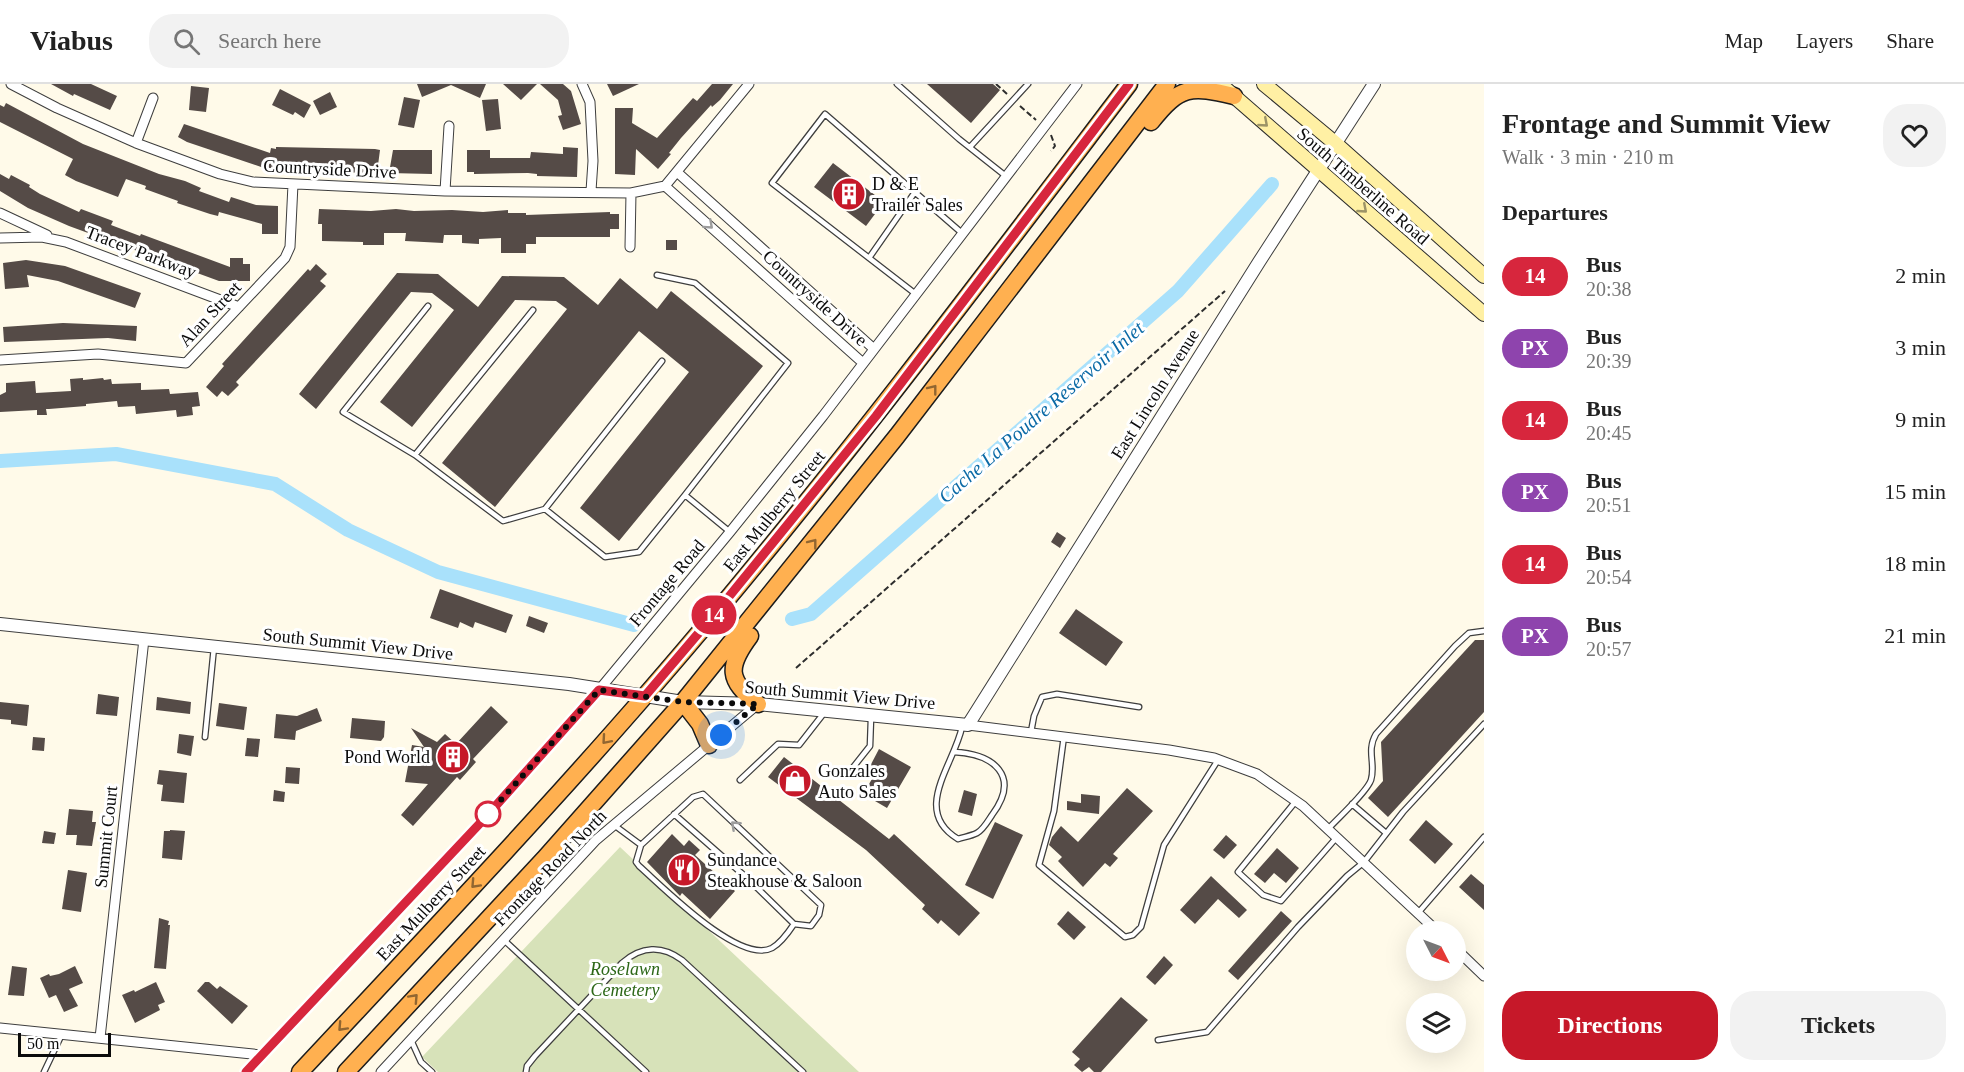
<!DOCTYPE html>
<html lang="en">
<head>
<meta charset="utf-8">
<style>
  :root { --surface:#fff; --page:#f2f2f2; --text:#222; --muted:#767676; --line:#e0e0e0; --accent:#c61829 }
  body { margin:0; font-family:Georgia,serif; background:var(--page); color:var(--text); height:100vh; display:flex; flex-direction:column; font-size:22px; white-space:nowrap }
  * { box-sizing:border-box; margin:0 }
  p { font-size:20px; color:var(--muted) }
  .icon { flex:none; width:33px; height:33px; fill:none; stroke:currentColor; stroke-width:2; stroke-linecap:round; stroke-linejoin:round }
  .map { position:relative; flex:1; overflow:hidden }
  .drawer { display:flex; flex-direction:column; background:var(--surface); width:480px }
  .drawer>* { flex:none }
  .badge { padding:0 12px; border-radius:20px; font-size:21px; line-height:39px }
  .needle { width:39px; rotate:132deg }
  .controls { position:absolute; left:1406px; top:837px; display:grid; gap:12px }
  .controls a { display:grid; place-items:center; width:60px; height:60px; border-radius:50%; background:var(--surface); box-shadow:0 6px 24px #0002; font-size:30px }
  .scale { position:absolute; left:18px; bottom:15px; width:93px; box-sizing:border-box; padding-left:6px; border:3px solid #0b0b0b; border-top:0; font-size:16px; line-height:21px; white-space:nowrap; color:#0b0b0b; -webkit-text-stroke:4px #fff; paint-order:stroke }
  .you { position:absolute; width:30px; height:30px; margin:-15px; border:4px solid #fff; border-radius:50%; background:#1a73e8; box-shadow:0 0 0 9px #1a73e833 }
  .map>.badge { position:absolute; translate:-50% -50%; box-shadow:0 0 0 3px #fff }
  h2 { padding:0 18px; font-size:22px; line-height:54px }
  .round { display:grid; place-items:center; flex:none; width:63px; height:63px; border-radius:24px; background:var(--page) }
  .overview { display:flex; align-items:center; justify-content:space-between; height:102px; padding:0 18px }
  h1 { font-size:28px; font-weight:800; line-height:45px }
  .button { display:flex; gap:12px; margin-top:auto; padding:12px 18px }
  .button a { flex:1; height:69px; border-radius:24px; background:var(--accent); color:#fff; font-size:24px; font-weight:800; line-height:69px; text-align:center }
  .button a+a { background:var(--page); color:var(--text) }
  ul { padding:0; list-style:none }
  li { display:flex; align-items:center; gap:18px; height:72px; padding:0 18px }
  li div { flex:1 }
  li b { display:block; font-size:22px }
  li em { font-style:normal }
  li .badge { min-width:66px; font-weight:700; text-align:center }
  header { display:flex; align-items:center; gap:36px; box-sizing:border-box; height:84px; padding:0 30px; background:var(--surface); border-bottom:2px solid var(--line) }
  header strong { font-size:28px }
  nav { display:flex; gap:33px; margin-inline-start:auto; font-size:21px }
  .search { width:420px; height:54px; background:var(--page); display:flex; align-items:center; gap:15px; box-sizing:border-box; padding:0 21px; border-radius:24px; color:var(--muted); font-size:22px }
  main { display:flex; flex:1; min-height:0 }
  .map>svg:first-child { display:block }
</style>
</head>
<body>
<header>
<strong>Viabus</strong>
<div class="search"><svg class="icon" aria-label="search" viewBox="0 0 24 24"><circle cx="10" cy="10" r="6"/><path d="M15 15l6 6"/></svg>Search here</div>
<nav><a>Map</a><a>Layers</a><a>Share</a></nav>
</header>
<main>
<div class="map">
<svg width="1484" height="988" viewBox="0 0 1484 988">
  <rect width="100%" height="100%" fill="#fffae9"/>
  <path fill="#d7e2b9" d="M620 763 859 988H438L422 973Z"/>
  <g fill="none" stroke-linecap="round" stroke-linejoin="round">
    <path stroke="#a9e1fb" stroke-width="14" d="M0 377 116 370 275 400 348 446 438 488 634 541
      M792 535 811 530 1178 207 1272 100"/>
  </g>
  <path fill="#554b47" d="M51 0H91L117 12 110 26 74 10 73 12Z
    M417 0H486L480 14 451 1 422 13Z
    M503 0H537L521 16Z
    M540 0H563L571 7 581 40 563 46 558 32 562 31 558 16Z
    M607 0H639L613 12Z
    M712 0H733L720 16 712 23 711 21 681 54 669 69 671 70 658 85 636 65 635 91 615 90V24H633L632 39 657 54 693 14 697 17Z
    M927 0H993L1000 6 971 39Z
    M191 2 209 4 206 28 189 26Z
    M280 5 311 21 304 34 295 28 293 31 272 21Z
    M330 8 337 23 320 31 313 17Z
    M404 13 420 16 414 44 398 41Z
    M498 15 501 45 486 47 482 16Z
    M6 19 83 60 159 90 185 97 201 104 199 107 229 118 231 113 256 121 278 122V150H262V140L219 128 218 132 210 130 177 119 178 117 145 105 146 102 126 95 118 113 76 97 65 91 73 75 0 38V21L4 23Z
    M184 40 270 69 271 64 276 65V63L375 65 380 66 377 89 274 87 275 84H264L187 58 178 53Z
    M563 63 578 64 577 93 537 92V90L528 89 474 90V88H467V66H490V74H530L531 68 563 70Z
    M393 66H432V90L389 89Z
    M833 79 884 118 866 142 814 103Z
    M0 90 9 95 11 91 30 101 29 103 40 110 79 128 81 125 113 137 111 141 140 152 141 150 230 183V174H243V180H250V197H219L69 142 28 124 0 107Z
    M319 125 371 127 396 125 414 127 452 126 483 128 508 126V129H526V131L610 128V130H619V145H610V153H536V160H526V169H501V154L479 155V160L462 159V151H444L443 159 405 157 406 149H384V161H363V158L322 157V140H318Z
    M666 156H677V166H666Z
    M26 176 65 182 141 209 135 224 58 197 27 191 29 203 5 205 3 179Z
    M316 180 327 190 320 197 326 202 236 298 239 301 228 312 222 307 217 313 206 303 224 282 222 280 308 185 310 187Z
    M397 189 438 190 478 223 502 192 564 193 598 221 620 194 657 225 671 207 763 282 619 457 580 424 689 288 639 247 495 423 442 379 567 225 556 217 515 216 412 343 380 318 454 226 432 209 411 208 316 325 299 310Z
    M63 239 137 242 136 257 108 254 4 258 3 243Z
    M83 294V296L103 294 104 296 111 295 112 300 141 299V306L169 305 170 310 198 308 200 322 192 323 193 331 177 333 176 326 136 330 135 322 118 323 117 317 86 320V322L49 325H46L47 331H37V326L0 328V311L6 308V299L35 297 36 309 71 307 70 295Z
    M1057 448 1066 454 1060 464 1051 458Z
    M440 505 513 531 506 549 475 538 473 544 460 538 458 544 430 534Z
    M1076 525 1123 558 1106 582 1059 549Z
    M529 532 548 539 544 549 526 542Z
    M1475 556H1484V628L1388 733 1368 714 1383 697 1381 658Z
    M98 610 119 613 117 632 96 630Z
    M157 613 191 618 190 630 156 626Z
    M0 618 29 621 27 642 11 640V636L0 635Z
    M219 619 247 623 244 646 216 642Z
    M491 622 508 638 473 675 476 678 460 696 457 693 413 742 401 731 428 700 405 698 412 661 424 663 411 644 437 658 445 650 456 660Z
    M317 624 322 637 296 647 295 656 274 654 276 630 297 632Z
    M352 634 385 637 384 653 381 657 350 654Z
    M179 650 194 652 191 672 177 669Z
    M33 653 45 654 44 667 32 666Z
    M247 654 260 655 258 673 245 672Z
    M879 665 911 683 887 724 863 710 875 690 868 686Z
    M784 673 889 755 894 750 980 829 959 852 941 836 938 840 922 825 925 821 866 766 768 693Z
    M286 683 300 684 299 700 285 699Z
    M159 686 187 689 184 719 161 717 163 701 157 700Z
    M1127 704 1153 727 1113 770 1118 774 1110 783 1105 779 1083 803 1058 777 1062 773 1049 761 1052 753 1061 742 1078 758Z
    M274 706 285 708 284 718 273 717Z
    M964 706 977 710 972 732 958 728Z
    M1081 710 1100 712 1099 730 1067 726V717L1081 719Z
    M69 725 93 727 92 738H96L92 762 76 761 77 751H66Z
    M1426 736 1453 760 1435 780 1409 756Z
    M995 738 1023 751 993 815 965 801Z
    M170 746 185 747 182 776 162 774 164 747H170Z
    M44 747 56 749 54 760 42 759Z
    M672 750 684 762 689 756 700 766 695 771 735 807 710 835 682 809 680 812 647 778Z
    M1226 751 1237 761 1224 775 1213 766Z
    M1277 764 1299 784 1286 799 1274 789 1265 799 1254 790Z
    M68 786 87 789 81 828 62 825Z
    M1471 790 1484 801V826L1459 803Z
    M1211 792 1247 826 1239 834 1218 815 1195 840 1180 826Z
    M1068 827 1086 843 1074 856 1057 840Z
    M1281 827 1292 837 1238 896 1228 887Z
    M159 834 169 837 168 841H170L166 885 154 884Z
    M1164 872 1173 881 1155 901 1146 893Z
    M12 882 27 884 24 912 8 911Z
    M75 882 83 899 69 905 78 922 64 928 56 911 49 914 40 894 49 890 50 892 59 890Z
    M156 898 165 918 158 921 160 926 135 939 122 911 134 906 135 908Z
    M205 898H209L217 905 220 902 248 922 232 940 197 907Z
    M1121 913 1148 936 1101 988H1094L1089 983 1082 988 1074 981 1080 975 1072 968Z"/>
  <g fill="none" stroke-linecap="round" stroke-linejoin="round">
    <g stroke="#3e3e3e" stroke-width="7">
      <path id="service" d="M897 0 959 55 1007 93
        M970 63 1028 0
        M869 174 915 108
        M657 191 695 199 788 279 685 411 730 448
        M917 211 772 99 825 30 963 150
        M428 222 343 328 415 371 503 437 545 425 605 473 639 468 685 411
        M415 371 533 226
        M545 425 662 277
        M1031 648 1034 632 1042 613 1057 610 1139 623
        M1064 652 1054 727 1039 781 1125 853 1133 851 1141 843 1164 761 1218 676
        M205 653 214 563
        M954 668C994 670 1021 692 992 731 988 737 983 746 977 749 971 752 964 753 958 755 911 727 954 681 962 643
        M847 691 870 662 871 634
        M740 696 778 660 799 661 824 629
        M1296 717 1238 788 1263 811 1281 817 1337 753
        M1352 720 1386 749
        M614 741 641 761 693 713 703 710 821 821 819 831 811 842 794 840 747 794 674 730
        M1328 745C1338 734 1367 708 1371 696 1376 680 1366 667 1376 650L1455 562 1469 549 1484 547
        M641 761 636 778 639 782C663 803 739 881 772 864 781 859 788 849 794 840
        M1418 829 1484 753
        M504 856 646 988
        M411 956 421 978 432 988
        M1158 956 1207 948 1298 843 1347 792 1364 778 1403 728 1484 640
        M44 988 62 950
        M526 988 527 982 535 972 622 879C641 862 662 861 682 876L803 988"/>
    </g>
    <g stroke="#3e3e3e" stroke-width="11">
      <path id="minor" d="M11 0 57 24 136 59 220 90 253 98 445 107 631 109 665 102 749 0
        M582 0 590 18 593 77 591 107
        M136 59 153 14
        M678 89 874 265
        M665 102 863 279
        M445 107 449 42
        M0 129 47 151
        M0 154 42 153 66 158 239 223
        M630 163 631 109
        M0 276 98 270 186 279 285 174 290 163 293 100
        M968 641 1169 666 1214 674 1257 690 1303 722 1438 848
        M1455 864 1484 892
        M0 944 262 971
        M100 954 144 555
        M246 988 512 704 599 606 730 448 823 332 1077 0
        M381 988 596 756 758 620"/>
    </g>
    <g stroke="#3e3e3e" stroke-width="14">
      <path id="tertiary" d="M0 540 569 600 683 618 758 620 968 641 1259 178 1374 0"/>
    </g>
    <g stroke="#2d2d2d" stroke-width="16">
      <path id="secondary" d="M1220 0 1484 230
        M1264 0 1336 60 1484 192"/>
    </g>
    <g stroke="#1c1c1c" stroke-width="19">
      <path id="trunk" d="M1151 38C1180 1 1191 2 1234 12
        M750 552C727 583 727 596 758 620
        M683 618 700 640 709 661
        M300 988C440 838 582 689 714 531 858 359 993 179 1129 0
        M346 988 544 775 683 618 897 352 1167 0"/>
    </g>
    <path stroke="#2d2d2d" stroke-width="2" stroke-dasharray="6 3" stroke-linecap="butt" d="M996 0 1007 10
      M1020 22 1036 36
      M1051 51 1055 62 1051 67
      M796 584 1225 207"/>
    <use href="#service" stroke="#fff" stroke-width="4.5"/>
    <use href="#minor" stroke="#fff" stroke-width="9"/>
    <use href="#tertiary" stroke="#fff" stroke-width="12"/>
    <use href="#secondary" stroke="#fff0a4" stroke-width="14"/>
    <use href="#trunk" stroke="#ffb050" stroke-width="16"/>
  </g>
  <defs><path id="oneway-chevron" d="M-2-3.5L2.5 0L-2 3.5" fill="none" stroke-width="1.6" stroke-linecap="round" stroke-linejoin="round" transform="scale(1.5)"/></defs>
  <g stroke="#9d9467">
    <use href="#oneway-chevron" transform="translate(1264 39) rotate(41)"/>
    <use href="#oneway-chevron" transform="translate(1363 125) rotate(41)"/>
  </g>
  <g stroke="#9d9d9d">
    <use href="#oneway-chevron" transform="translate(709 141) rotate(42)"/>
    <use href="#oneway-chevron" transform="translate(735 741) rotate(-137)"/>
  </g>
  <g stroke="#916631">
    <use href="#oneway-chevron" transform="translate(933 305) rotate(-52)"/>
    <use href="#oneway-chevron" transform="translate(813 459) rotate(-52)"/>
    <use href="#oneway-chevron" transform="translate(606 656) rotate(131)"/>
    <use href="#oneway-chevron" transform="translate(475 800) rotate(133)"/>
    <use href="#oneway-chevron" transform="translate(414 914) rotate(-47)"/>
    <use href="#oneway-chevron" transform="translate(342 943) rotate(133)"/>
  </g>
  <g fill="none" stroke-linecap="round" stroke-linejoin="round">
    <g stroke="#fff" stroke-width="14">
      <path id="line" d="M246 988 484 735 599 606 645 612 714 531 876 332 1129 0"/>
    </g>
    <use href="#line" stroke="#d7263d" stroke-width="9"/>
    <path stroke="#0b0b0b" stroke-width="6" stroke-dasharray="0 10.8" d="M488 730 484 735 599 606 683 618 758 620 721 651"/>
  </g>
  <defs>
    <g id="building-disc" transform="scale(1.725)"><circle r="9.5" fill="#c61829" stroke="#fff"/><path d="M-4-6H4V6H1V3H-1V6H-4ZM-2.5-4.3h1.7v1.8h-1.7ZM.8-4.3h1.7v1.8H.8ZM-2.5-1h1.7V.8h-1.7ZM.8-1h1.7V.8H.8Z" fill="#fff"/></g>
    <g id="shop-disc" transform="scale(1.725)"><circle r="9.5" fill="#c61829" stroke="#fff"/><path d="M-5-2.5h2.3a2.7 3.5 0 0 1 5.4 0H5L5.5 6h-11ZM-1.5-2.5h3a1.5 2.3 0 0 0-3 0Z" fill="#fff"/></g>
    <g id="restaurant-disc" transform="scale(1.725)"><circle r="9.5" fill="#c61829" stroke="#fff"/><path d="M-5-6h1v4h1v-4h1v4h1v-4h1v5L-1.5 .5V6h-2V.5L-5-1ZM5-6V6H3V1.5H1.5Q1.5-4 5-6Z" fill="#fff"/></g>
  </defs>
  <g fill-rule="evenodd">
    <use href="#building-disc" x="849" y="110"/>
    <use href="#building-disc" x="453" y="673"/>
    <use href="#shop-disc" x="795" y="697"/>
    <use href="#restaurant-disc" x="684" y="786"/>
  </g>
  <circle fill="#fff" stroke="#d7263d" stroke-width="3" cx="488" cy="730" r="12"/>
  <g text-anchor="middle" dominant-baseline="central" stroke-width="6" stroke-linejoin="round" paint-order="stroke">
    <g font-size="18" fill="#0b0b0b" stroke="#fff">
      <text transform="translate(330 85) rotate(3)">Countryside Drive</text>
      <text transform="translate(1363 102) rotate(41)">South Timberline Road</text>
      <text transform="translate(141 168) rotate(21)">Tracey Parkway</text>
      <text transform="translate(815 214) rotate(42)">Countryside Drive</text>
      <text transform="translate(210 230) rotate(-47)">Alan Street</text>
      <text transform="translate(1155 310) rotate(-58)">East Lincoln Avenue</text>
      <text transform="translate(774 427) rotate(-51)">East Mulberry Street</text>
      <text transform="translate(667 499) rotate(-50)">Frontage Road</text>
      <text transform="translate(358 560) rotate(6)">South Summit View Drive</text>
      <text transform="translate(840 611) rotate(5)">South Summit View Drive</text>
      <text transform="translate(106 753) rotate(-84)">Summit Court</text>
      <text transform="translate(550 784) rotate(-46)">Frontage Road North</text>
      <text transform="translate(431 819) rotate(-47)">East Mulberry Street</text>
    </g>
    <g font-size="18" fill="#0b0b0b" stroke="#fff" text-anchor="start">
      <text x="872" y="100">D &amp; E<tspan x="872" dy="21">Trailer Sales</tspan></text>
      <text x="430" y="673" text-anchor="end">Pond World</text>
      <text x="818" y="687">Gonzales<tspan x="818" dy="21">Auto Sales</tspan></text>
      <text x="707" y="776">Sundance<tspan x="707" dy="21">Steakhouse &amp; Saloon</tspan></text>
    </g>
    <g font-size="18" font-style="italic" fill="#2c6717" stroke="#fff">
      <text x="625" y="885">Roselawn<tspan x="625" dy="21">Cemetery</tspan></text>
    </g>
    <g font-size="20" font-style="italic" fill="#0b6aa6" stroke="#fff">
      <text transform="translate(1041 328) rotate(-41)">Cache La Poudre Reservoir Inlet</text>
    </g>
  </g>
</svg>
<div class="controls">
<a><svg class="needle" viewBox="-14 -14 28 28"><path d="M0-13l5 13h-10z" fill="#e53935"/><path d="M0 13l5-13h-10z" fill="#767676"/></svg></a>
<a><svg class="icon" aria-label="layers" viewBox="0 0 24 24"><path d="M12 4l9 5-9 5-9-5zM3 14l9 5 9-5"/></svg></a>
</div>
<div class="scale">50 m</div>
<div class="you" style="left:721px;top:651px"></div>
<b class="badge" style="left:714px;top:531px;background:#d7263d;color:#fff">14</b>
</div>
<section class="drawer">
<div class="overview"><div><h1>Frontage and Summit View</h1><p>Walk · 3 min · 210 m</p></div><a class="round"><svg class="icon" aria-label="heart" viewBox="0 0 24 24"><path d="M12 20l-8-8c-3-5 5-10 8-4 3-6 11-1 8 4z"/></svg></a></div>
<h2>Departures</h2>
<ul>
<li><span class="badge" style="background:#d7263d;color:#fff">14</span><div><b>Bus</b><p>20:38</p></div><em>2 min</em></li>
<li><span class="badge" style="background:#8e44ad;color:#fff">PX</span><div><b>Bus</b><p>20:39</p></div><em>3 min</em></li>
<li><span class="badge" style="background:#d7263d;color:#fff">14</span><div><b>Bus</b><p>20:45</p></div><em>9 min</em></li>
<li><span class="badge" style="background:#8e44ad;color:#fff">PX</span><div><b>Bus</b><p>20:51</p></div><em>15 min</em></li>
<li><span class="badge" style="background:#d7263d;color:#fff">14</span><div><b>Bus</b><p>20:54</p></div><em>18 min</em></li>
<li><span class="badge" style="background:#8e44ad;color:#fff">PX</span><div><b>Bus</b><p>20:57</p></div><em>21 min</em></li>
</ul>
<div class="button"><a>Directions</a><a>Tickets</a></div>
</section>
</main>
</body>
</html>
